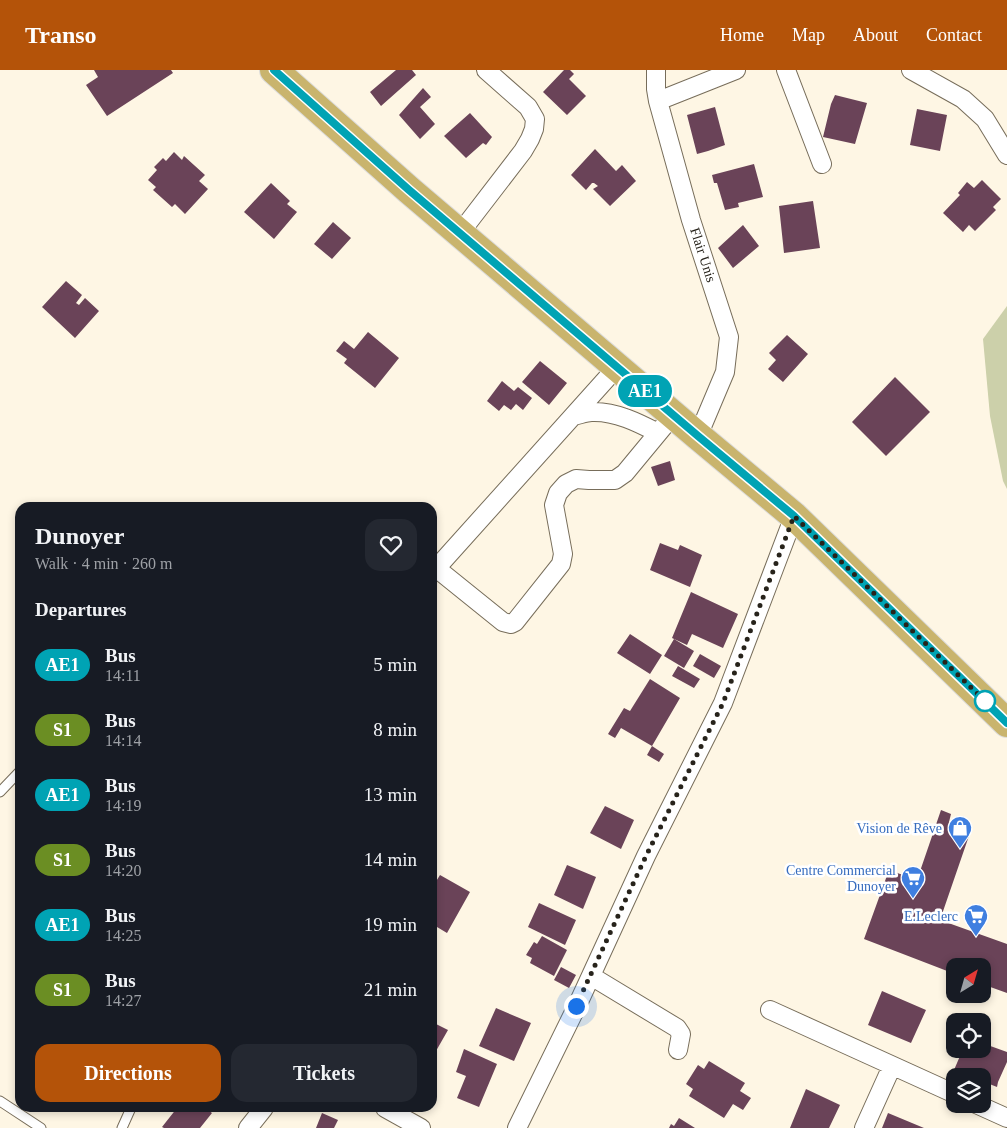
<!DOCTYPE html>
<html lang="en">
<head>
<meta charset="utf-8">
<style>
  :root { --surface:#171b24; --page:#242831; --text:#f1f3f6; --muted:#9ea1a6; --accent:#b45309 }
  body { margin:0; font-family:Georgia,serif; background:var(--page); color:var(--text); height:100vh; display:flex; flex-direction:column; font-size:19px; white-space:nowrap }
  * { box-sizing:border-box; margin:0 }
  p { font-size:16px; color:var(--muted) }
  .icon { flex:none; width:28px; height:28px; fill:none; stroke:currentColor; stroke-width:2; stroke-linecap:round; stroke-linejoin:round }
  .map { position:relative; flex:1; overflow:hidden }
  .panel { position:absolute; left:15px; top:432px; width:422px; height:610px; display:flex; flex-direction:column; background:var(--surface); border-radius:15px; box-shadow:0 2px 8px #0003 }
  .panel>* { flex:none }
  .badge { padding:0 10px; border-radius:16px; font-size:18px; line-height:32px }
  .needle { width:32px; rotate:37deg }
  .controls { position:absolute; left:946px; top:888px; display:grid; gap:10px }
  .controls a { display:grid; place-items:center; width:45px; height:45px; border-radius:10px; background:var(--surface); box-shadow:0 2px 8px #0003; font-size:25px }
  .you { position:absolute; width:25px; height:25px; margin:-12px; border:4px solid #fff; border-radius:50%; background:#1a73e8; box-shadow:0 0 0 8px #1a73e833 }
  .map>.badge { position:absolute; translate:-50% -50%; box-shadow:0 0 0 2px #fff }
  h2 { padding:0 20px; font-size:19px; line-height:45px }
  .round { display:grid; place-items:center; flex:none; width:52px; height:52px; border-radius:15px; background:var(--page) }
  .head { display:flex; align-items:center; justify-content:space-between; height:85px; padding:0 20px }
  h1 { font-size:24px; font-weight:700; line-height:38px }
  .button { display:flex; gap:10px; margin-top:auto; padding:10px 20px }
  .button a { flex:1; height:58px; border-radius:15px; background:var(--accent); color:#fff; font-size:20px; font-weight:700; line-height:58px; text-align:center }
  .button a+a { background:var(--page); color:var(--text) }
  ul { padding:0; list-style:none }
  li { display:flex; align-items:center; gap:15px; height:65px; padding:0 20px }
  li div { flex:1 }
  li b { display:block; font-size:19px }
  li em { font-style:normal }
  li .badge { min-width:55px; font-weight:700; text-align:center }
  header { display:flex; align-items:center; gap:30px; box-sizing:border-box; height:70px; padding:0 25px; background:var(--accent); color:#fff }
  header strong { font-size:24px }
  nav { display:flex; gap:28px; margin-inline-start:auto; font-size:18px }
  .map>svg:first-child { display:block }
</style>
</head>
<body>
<header>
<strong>Transo</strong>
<nav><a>Home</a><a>Map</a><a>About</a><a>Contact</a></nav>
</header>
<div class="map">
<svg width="1007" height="1058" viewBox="0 0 1007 1058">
  <rect width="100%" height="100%" fill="#fef6e4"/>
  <path fill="#ccd0aa" d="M1007 236V419L1003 411 990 346 983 269Z"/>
  <path fill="#6a4358" d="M94 0H171L173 3 107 46 86 15 98 7Z
    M396 0H412L416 5 381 36 370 22Z
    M564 0H570L574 4 569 9 586 26 567 45 543 22Z
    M423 18 431 27 420 37 435 54 420 69 399 45Z
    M835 25 867 33 855 74 823 67 831 34Z
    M715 37 725 75 708 81 697 84 687 45Z
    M917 39 947 45 940 81 910 75Z
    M470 43 492 67 486 75 483 73 466 88 444 66Z
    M595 79 616 101 622 95 636 111 610 136 593 119 598 116 594 113H592L586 120 571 105Z
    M174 82 182 90 184 86 205 105 199 111 208 119 185 144 175 134 172 137 153 120 156 117 148 110 157 100 154 97 163 88 166 91Z
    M754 94 763 127 738 133 739 137 725 140 717 113H714L712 105Z
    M982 110 1001 129 993 137 996 140 975 161 969 155 963 162 943 143 960 125 958 123 967 112 974 118Z
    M271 113 290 131 287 134 297 142 274 169 244 142Z
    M813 131 820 178 784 183 779 136Z
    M333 152 351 168 332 189 314 174Z
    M743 155 759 176 733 198 718 178Z
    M66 211 82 225 76 233 79 235 85 228 99 241 75 268 42 237Z
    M368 262 399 288 375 318 344 293 347 289 336 281 344 271 354 279Z
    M787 265 808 284 783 312 768 299 776 290 769 283Z
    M540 291 567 313 549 335 522 312Z
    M895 307 930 342 886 386 852 352Z
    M502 311 514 321 518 317 532 328 523 340 516 334 511 340 504 335 499 341 487 331Z
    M670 391 675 410 658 416 651 397Z
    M660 473 678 480 680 475 702 485 690 517 650 500Z
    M691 522 738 544 723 578 692 564 687 575 672 568Z
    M630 564 662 585 650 604 617 583Z
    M674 569 694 581 684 598 664 586Z
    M700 584 721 596 714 608 693 596Z
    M678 596 700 609 694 618 672 606Z
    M650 609 680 628 652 676 621 658 615 668 608 664 624 638 630 641Z
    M652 676 664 684 659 692 647 685Z
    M605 736 634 750 621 779 590 763Z
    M941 740 951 744 949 752 971 760 940 850 1007 874V923L982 914V896H955V904L864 869 889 800 917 810Z
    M567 795 596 807 583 839 554 825Z
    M440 805 470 822 447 863 432 854V818Z
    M539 833 576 850 565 875 528 857Z
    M542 866 567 880 554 906 530 893 532 888 526 885 534 872 537 874Z
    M561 897 576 905 569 918 554 910Z
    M882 921 926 940 911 973 868 955Z
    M496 938 531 953 514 991 479 976Z
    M432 952 448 960 432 988Z
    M982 973 1007 982V992L998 1012 997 1017 982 1011V1006H970L954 1000 963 979H982Z
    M464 979 497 994 479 1037 457 1028 466 1006 456 1002Z
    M709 991 745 1013 740 1021 751 1028 743 1040 733 1034 724 1048 689 1026 693 1019 686 1014 698 995 704 999Z
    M806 1019 840 1035 829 1058H790Z
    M177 1038H205L212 1043 200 1058H164L162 1057Z
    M322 1043 338 1050 334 1058H316Z
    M888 1043 924 1058H882Z
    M679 1048 695 1058H669L671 1054 674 1056Z"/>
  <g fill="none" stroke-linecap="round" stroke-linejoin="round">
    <g stroke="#776d5a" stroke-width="11">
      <path id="lane" d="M0 722 20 701
        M0 1031 41 1058
        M122 1058 131 1038"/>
    </g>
    <g stroke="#776d5a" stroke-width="20">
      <path id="street" d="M656 0V19L658 31 691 150 729 267 725 302 698 366
        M786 0 822 94
        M911 0 963 29 985 49 1007 85
        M658 31 736 0
        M460 163 523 81 530 69 534 59 535 49 528 37 486 0
        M573 346C579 345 586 342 592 342 615 341 639 353 658 363
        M436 498 503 552 511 554 515 552 561 494 563 484 554 435 558 423 566 414 576 409 589 410H615L625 403 673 345
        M432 503 617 297
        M591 906 677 958 681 964 678 980
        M770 940 955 1024
        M976 1034 1007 1048
        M385 1038 421 1058
        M248 1058 264 1038
        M517 1058 577 936 646 786 723 633 794 446
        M864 1058 892 996"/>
    </g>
    <g stroke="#dcdcdb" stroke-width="30">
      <path id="primary" d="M274 0 409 120 698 366 794 446 1007 653"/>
    </g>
    <use href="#lane" stroke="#fff" stroke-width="9"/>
    <use href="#street" stroke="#fff" stroke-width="18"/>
    <use href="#primary" stroke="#c9b46d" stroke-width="28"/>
  </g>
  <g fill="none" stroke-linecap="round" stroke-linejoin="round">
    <g stroke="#fff" stroke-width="11">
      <path id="line" d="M274 0 409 120 698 366 794 446 1007 653"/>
    </g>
    <use href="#line" stroke="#00a3b4" stroke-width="8"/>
    <path stroke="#27231b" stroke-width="5" stroke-dasharray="0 9" d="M576 936 646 786 723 633 794 446 985 631"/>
  </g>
  <defs>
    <g id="shop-pin" transform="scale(1.25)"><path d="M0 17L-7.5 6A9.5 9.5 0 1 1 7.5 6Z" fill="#3f7fe0" stroke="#fff"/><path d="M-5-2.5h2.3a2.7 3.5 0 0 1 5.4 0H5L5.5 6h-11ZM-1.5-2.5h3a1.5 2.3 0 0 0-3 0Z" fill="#fff"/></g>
    <g id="supermarket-pin" transform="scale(1.25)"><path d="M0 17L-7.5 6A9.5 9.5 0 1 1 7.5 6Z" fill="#3f7fe0" stroke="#fff"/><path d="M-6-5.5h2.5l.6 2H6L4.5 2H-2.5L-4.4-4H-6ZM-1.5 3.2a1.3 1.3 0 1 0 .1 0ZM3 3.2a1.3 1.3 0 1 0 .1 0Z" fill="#fff"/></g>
  </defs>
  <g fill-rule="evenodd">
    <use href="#shop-pin" x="960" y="758"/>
    <use href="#supermarket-pin" x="913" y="808"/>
    <use href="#supermarket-pin" x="976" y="846"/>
  </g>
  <circle fill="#fff" stroke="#00a3b4" stroke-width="2.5" cx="985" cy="631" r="10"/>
  <g text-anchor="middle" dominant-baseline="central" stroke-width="5" stroke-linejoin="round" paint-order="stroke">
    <g font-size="14" fill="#27231b" stroke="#fff">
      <text transform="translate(703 185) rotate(72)">Flair Unis</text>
    </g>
    <g font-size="14" fill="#366cbe" stroke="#fff" text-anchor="end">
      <text x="942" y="758">Vision de Rêve</text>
      <text x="896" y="800">Centre Commercial<tspan x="896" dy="16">Dunoyer</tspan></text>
      <text x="958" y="846">E.Leclerc</text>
    </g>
  </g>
</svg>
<div class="controls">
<a><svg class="needle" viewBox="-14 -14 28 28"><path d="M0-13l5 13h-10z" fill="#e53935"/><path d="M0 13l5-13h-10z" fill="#9ea1a6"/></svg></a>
<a><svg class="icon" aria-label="locate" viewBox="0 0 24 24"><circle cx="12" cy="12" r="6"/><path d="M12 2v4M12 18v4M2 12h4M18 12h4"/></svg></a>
<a><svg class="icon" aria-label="layers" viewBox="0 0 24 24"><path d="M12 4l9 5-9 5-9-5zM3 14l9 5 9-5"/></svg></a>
</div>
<div class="you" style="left:576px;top:936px"></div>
<b class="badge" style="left:645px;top:321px;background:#00a3b4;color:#fff">AE1</b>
<section class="panel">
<div class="head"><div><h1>Dunoyer</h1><p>Walk · 4 min · 260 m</p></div><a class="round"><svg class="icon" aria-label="heart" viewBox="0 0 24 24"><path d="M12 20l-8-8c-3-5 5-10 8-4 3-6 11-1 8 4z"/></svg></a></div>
<h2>Departures</h2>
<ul>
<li><span class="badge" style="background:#00a3b4;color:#fff">AE1</span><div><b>Bus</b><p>14:11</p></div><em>5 min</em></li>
<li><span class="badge" style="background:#6b8e23;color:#fff">S1</span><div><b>Bus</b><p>14:14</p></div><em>8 min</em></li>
<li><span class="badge" style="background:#00a3b4;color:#fff">AE1</span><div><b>Bus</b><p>14:19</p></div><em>13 min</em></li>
<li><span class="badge" style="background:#6b8e23;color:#fff">S1</span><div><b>Bus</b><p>14:20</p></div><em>14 min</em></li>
<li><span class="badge" style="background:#00a3b4;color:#fff">AE1</span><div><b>Bus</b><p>14:25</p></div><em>19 min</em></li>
<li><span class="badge" style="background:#6b8e23;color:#fff">S1</span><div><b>Bus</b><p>14:27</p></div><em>21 min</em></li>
</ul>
<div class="button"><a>Directions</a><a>Tickets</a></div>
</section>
</div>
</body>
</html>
